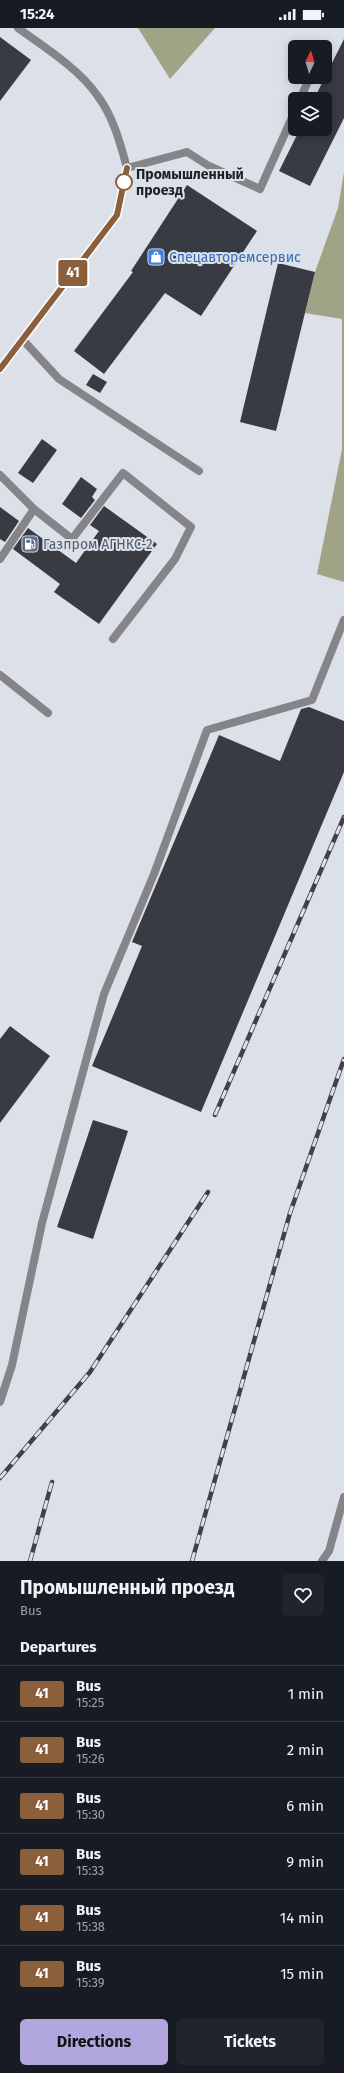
<!DOCTYPE html>
<html lang="en">
<head>
<meta charset="utf-8">
<style>
  :root { --surface:#171b24; --page:#20242c; --text:#f1f3f6; --muted:#9ea1a6; --line:#363941; --accent:#b2a6de }
  body { margin:0; font-family:"Fira Sans",sans-serif; background:var(--page); color:var(--text); height:100vh; display:flex; flex-direction:column; font-size:15px; white-space:nowrap }
  * { box-sizing:border-box; margin:0 }
  p { font-size:13px; color:var(--muted) }
  .icon { flex:none; width:22px; height:22px; fill:none; stroke:currentColor; stroke-width:2; stroke-linecap:round; stroke-linejoin:round }
  .map { position:relative; height:1533px; overflow:hidden }
  .drawer { display:flex; flex-direction:column; background:var(--surface); flex:1 }
  .drawer>* { flex:none }
  .badge { padding:0 8px; border-radius:3px; font-size:14px; line-height:26px }
  .needle { width:26px; rotate:4deg }
  .controls { position:absolute; left:288px; top:12px; display:grid; gap:8px }
  .controls a { display:grid; place-items:center; width:44px; height:44px; border-radius:6px; background:var(--surface); box-shadow:0 2px 10px #0003; font-size:20px }
  .map>.badge { position:absolute; translate:-50% -50%; box-shadow:0 0 0 2px #fff }
  h2 { padding:0 20px; font-size:15px; line-height:36px }
  .round { display:grid; place-items:center; flex:none; width:42px; height:42px; border-radius:6px; background:var(--page) }
  .head { display:flex; align-items:center; justify-content:space-between; height:68px; padding:0 20px }
  h1 { font-size:19px; font-weight:700; line-height:30px }
  .action { display:flex; gap:8px; margin-top:auto; padding:8px 20px }
  .action a { flex:1; height:46px; border-radius:6px; background:var(--accent); color:#111; font-size:16px; font-weight:700; line-height:46px; text-align:center }
  .action a+a { background:var(--page); color:var(--text) }
  ul { padding:0; list-style:none }
  li { display:flex; align-items:center; gap:12px; height:56px; padding:0 20px; border-top:1px solid var(--line) }
  li div { flex:1 }
  li b { display:block; font-size:15px }
  li em { font-style:normal }
  li .badge { min-width:44px; font-weight:700; text-align:center }
  .status { display:flex; justify-content:space-between; align-items:center; height:28px; padding:0 20px; background:var(--surface); direction:ltr }
  .status svg { height:11px; fill:currentColor }
  .map>svg:first-child { display:block }
</style>
</head>
<body>
<div class="status"><b>15:24</b><svg viewBox="0 0 49 12"><path d="M0 12V9h3v3zM5 12V6h3v6zM10 12V3h3v9zM15 12V0h3v12zM26 1h20v11H26zM47 4h2v5h-2z"/></svg></div>
<div class="map">
<svg width="344" height="1533" viewBox="0 0 344 1533">
  <rect width="100%" height="100%" fill="#dce0e8"/>
  <path fill="#a1a386" d="M138 0H215L170 51Z
    M344 144V554L317 546 342 421V291L305 285 315 244 338 180Z"/>
  <path fill="#383b42" d="M0 9 31 32 0 73Z
    M344 11V90L310 158 279 143 300 101H325V71H314Z
    M187 157 257 203 201 288 165 265 104 346 74 323 133 244 131 243Z
    M278 235 315 244 276 403 240 394Z
    M93 346 107 354 100 365 86 357Z
    M42 411 57 422 33 455 18 445Z
    M81 449 97 461 92 469 95 472 81 490 62 476Z
    M104 478 157 516 99 596 54 564 60 556 13 521 28 500 76 535 99 503 90 497Z
    M0 479 19 493 5 514 0 511Z
    M309 679 344 693V744L201 1084 92 1038 142 918 132 914 219 707 280 733 301 681Z
    M10 998 50 1028 0 1095V1011Z
    M93 1092 128 1103 93 1211 57 1199Z"/>
  <g fill="none" stroke-linecap="round" stroke-linejoin="round">
    <path stroke="#858488" stroke-width="8" d="M18 0C44 19 78 40 97 67 113 88 120 114 127 140L187 124 209 138 260 161 295 83
      M300 71 310 49
      M23 312 59 351 199 443
      M0 447 34 481 0 531
      M34 481 72 511 123 445 191 499 175 531 113 611
      M0 647 48 685
      M0 1374 12 1337 42 1195 104 966 154 846 207 702 312 672 344 592
      M322 1533 329 1523 344 1469"/>
    <path stroke="#858488" stroke-width="8" d="M0 341 117 187 127 140"/>
    <g stroke="#3f4145" stroke-width="4.5">
      <path id="rail" d="M215 1087 344 789
        M0 1450 90 1344 208 1164
        M30 1533 52 1454
        M192 1533 290 1185 344 1031"/>
    </g>
    <use href="#rail" stroke="#dce0e8" stroke-width="3" stroke-dasharray="9" stroke-linecap="butt"/>
  </g>
  <g fill="none" stroke-linecap="round" stroke-linejoin="round">
    <g stroke="#fff" stroke-width="9">
      <path id="line" d="M0 341 117 187 127 140"/>
    </g>
    <use href="#line" stroke="#8b5e3c" stroke-width="6"/>
  </g>
  <defs>
    <g id="shop-square" transform="scale(0.9)"><rect x="-9" y="-9" width="18" height="18" rx="4" fill="#3f7fe0" stroke="#dce0e8"/><path d="M-5-2.5h2.3a2.7 3.5 0 0 1 5.4 0H5L5.5 6h-11ZM-1.5-2.5h3a1.5 2.3 0 0 0-3 0Z" fill="#fff"/></g>
    <g id="fuel-square" transform="scale(0.9)"><rect x="-9" y="-9" width="18" height="18" rx="4" fill="#5c6f8a" stroke="#dce0e8"/><path d="M-5.5-6h7V0h2V4h1.3V-2.5L3-4.5l.8-.8L6-3V5H2.5V1h-1V6h-7ZM-4.2-4.7v3.2H.2V-4.7Z" fill="#fff"/></g>
  </defs>
  <g fill-rule="evenodd">
    <use href="#shop-square" x="156" y="229"/>
    <use href="#fuel-square" x="30" y="516"/>
  </g>
  <circle fill="#fff" stroke="#8b5e3c" stroke-width="2" cx="124" cy="154" r="8"/>
  <g text-anchor="middle" dominant-baseline="central" stroke-width="4" stroke-linejoin="round" paint-order="stroke">
    <g font-size="14" font-weight="bold" fill="#1f2023" stroke="#dce0e8" text-anchor="start">
      <text x="136" y="146">Промышленный<tspan x="136" dy="16">проезд</tspan></text>
    </g>
    <g font-size="14" fill="#366cbe" stroke="#dce0e8" text-anchor="start">
      <text x="169" y="229">Спецавторемсервис</text>
    </g>
    <g font-size="14" fill="#4e5e75" stroke="#dce0e8" text-anchor="start">
      <text x="43" y="516">Газпром АГНКС-2</text>
    </g>
  </g>
</svg>
<div class="controls">
<a><svg class="needle" viewBox="-14 -14 28 28"><path d="M0-13l5 13h-10z" fill="#e53935"/><path d="M0 13l5-13h-10z" fill="#9ea1a6"/></svg></a>
<a><svg class="icon" aria-label="layers" viewBox="0 0 24 24"><path d="M12 4l9 5-9 5-9-5zM3 14l9 5 9-5"/></svg></a>
</div>
<b class="badge" style="left:73px;top:245px;background:#8b5e3c;color:#fff">41</b>
</div>
<section class="drawer">
<div class="head"><div><h1>Промышленный проезд</h1><p>Bus</p></div><a class="round"><svg class="icon" aria-label="heart" viewBox="0 0 24 24"><path d="M12 20l-8-8c-3-5 5-10 8-4 3-6 11-1 8 4z"/></svg></a></div>
<h2>Departures</h2>
<ul>
<li><span class="badge" style="background:#8b5e3c;color:#fff">41</span><div><b>Bus</b><p>15:25</p></div><em>1 min</em></li>
<li><span class="badge" style="background:#8b5e3c;color:#fff">41</span><div><b>Bus</b><p>15:26</p></div><em>2 min</em></li>
<li><span class="badge" style="background:#8b5e3c;color:#fff">41</span><div><b>Bus</b><p>15:30</p></div><em>6 min</em></li>
<li><span class="badge" style="background:#8b5e3c;color:#fff">41</span><div><b>Bus</b><p>15:33</p></div><em>9 min</em></li>
<li><span class="badge" style="background:#8b5e3c;color:#fff">41</span><div><b>Bus</b><p>15:38</p></div><em>14 min</em></li>
<li><span class="badge" style="background:#8b5e3c;color:#fff">41</span><div><b>Bus</b><p>15:39</p></div><em>15 min</em></li>
</ul>
<div class="action"><a>Directions</a><a>Tickets</a></div>
</section>
</body>
</html>
